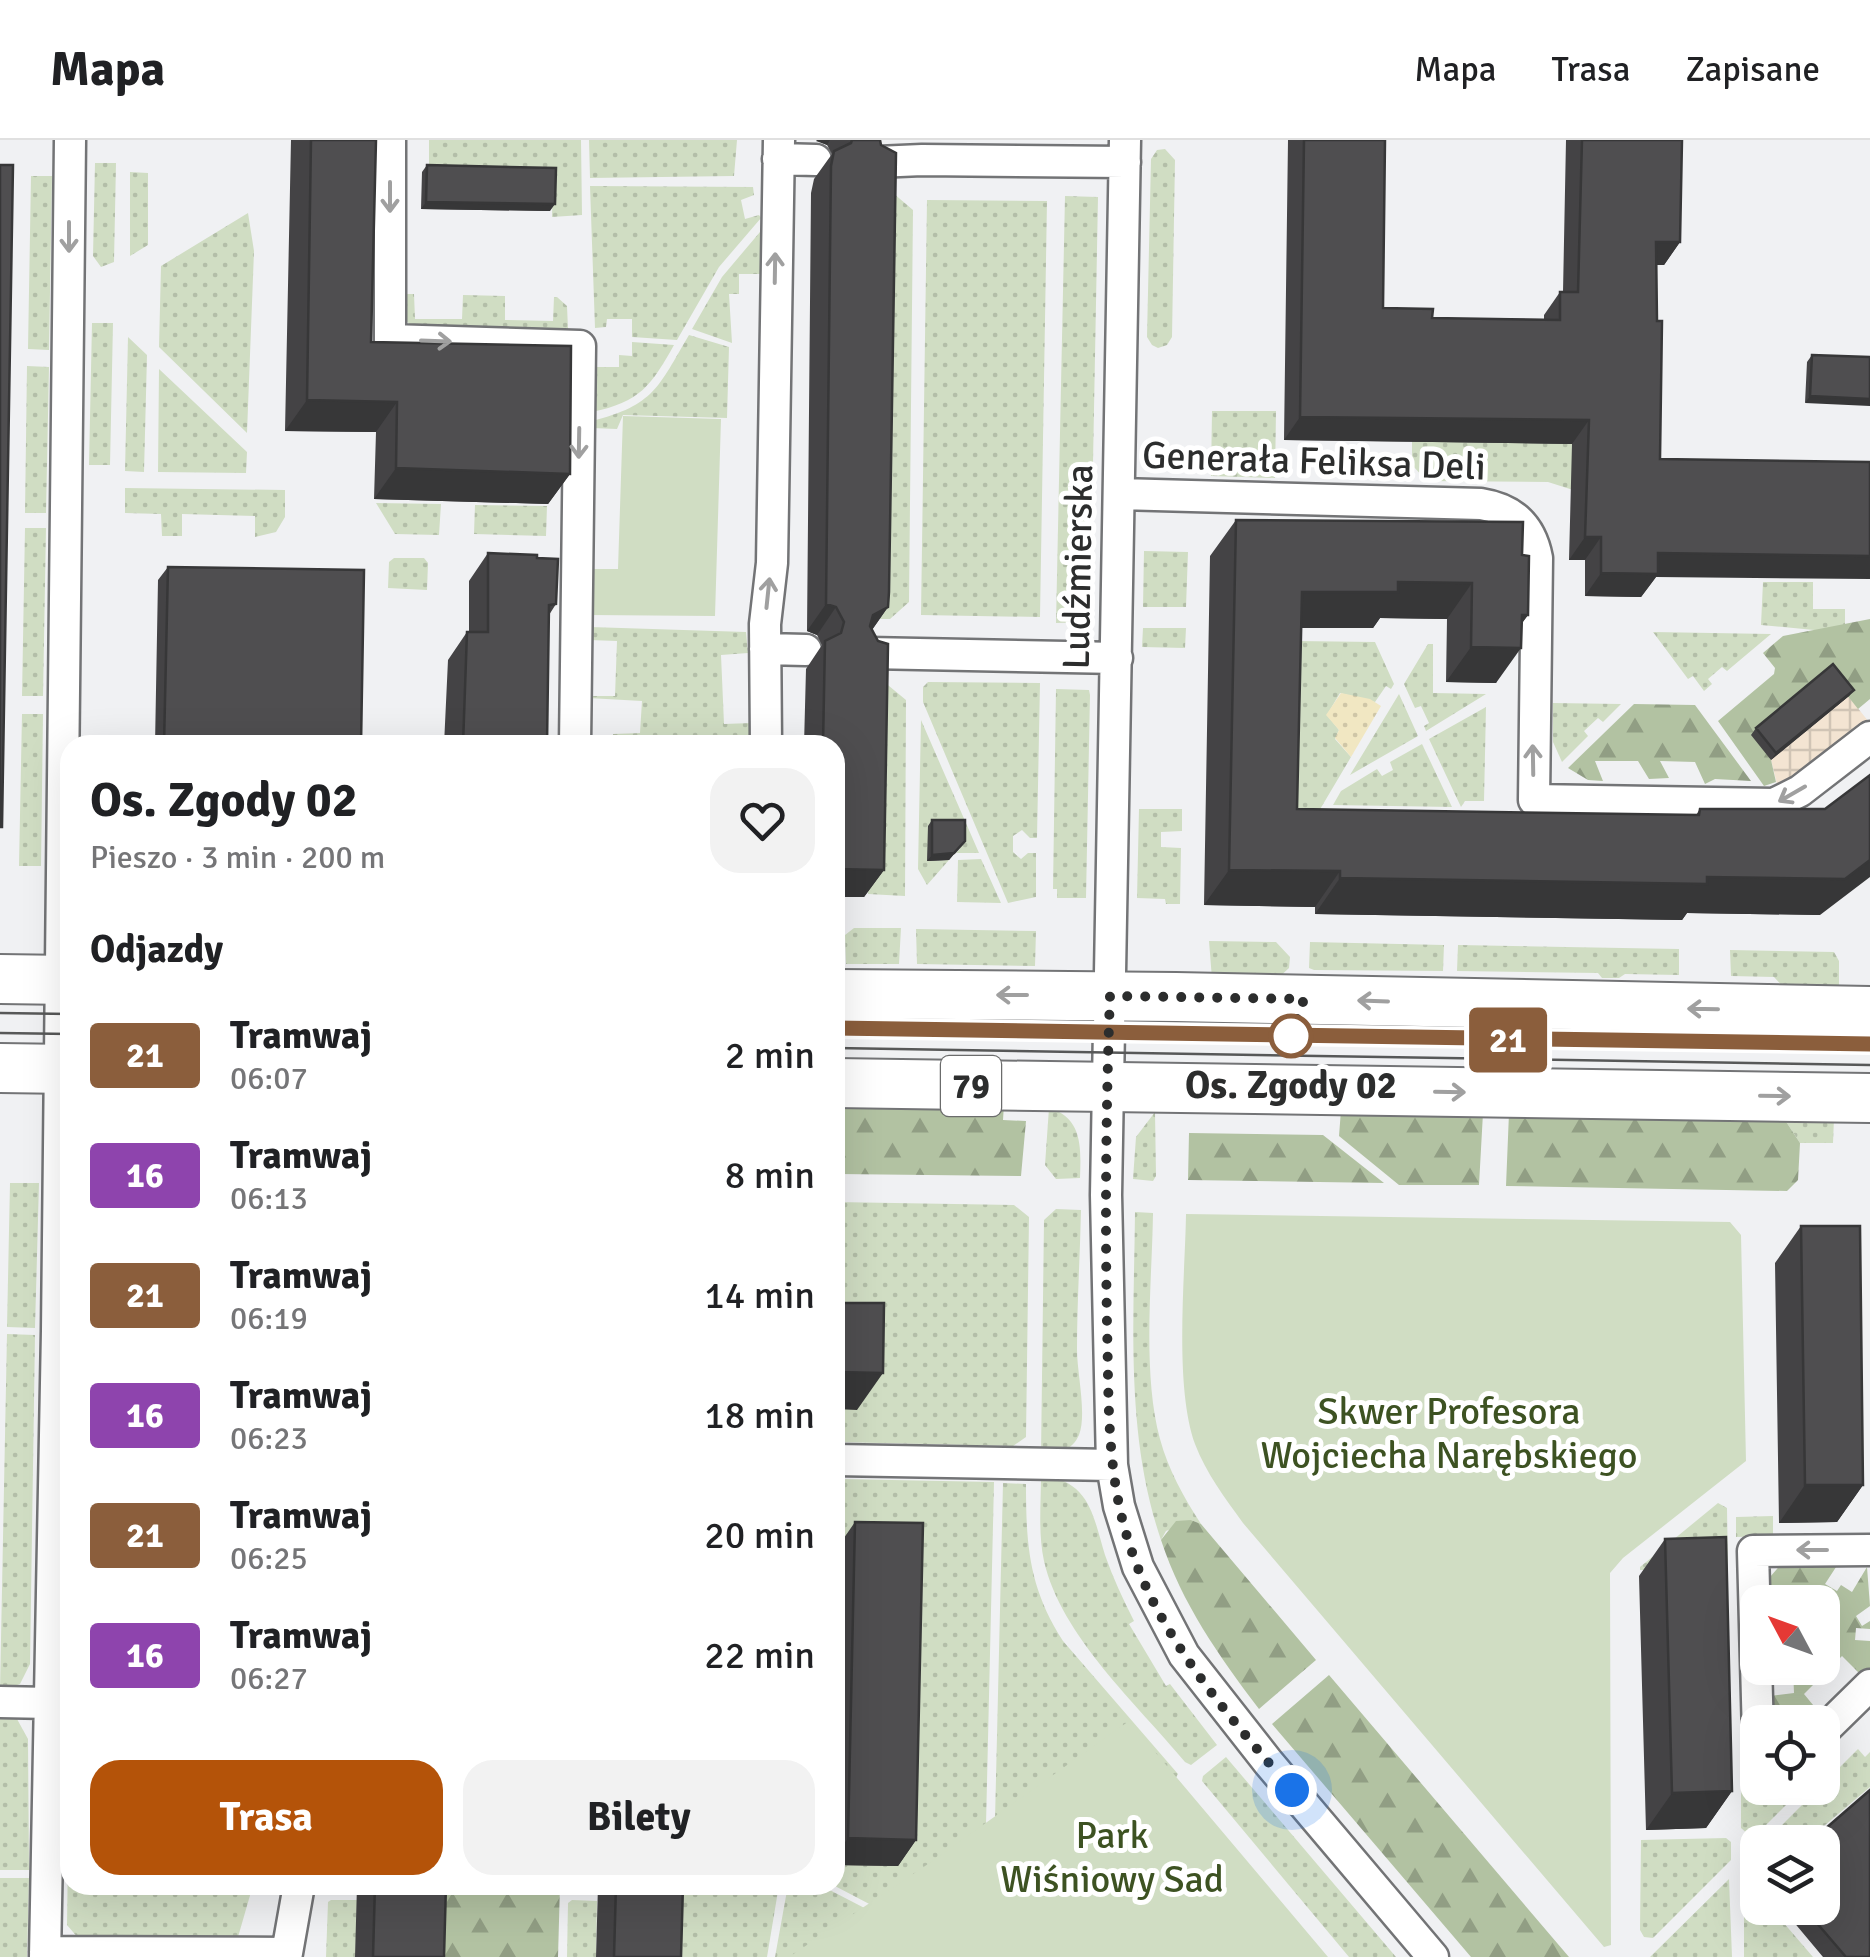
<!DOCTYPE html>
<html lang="pl">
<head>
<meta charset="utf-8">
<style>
  :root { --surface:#fff; --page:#f2f2f2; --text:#202124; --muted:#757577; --line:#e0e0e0; --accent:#b45309 }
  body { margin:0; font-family:Signika,sans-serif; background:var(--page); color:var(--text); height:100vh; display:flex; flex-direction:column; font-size:38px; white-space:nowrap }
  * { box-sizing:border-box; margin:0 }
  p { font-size:32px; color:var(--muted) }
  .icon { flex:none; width:55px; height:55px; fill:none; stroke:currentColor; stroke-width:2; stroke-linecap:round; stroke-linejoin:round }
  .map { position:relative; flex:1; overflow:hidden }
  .panel { position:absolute; left:60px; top:595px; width:785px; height:1160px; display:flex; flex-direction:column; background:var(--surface); border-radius:30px; box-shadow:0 10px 40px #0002 }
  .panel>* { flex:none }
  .badge { padding:0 20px; border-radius:8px; font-size:35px; line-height:65px }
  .needle { width:65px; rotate:311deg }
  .controls { position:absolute; left:1740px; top:1445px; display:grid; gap:20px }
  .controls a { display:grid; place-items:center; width:100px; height:100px; border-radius:20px; background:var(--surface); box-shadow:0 10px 40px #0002; font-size:50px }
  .you { position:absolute; width:50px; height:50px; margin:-25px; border:8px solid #fff; border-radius:50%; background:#1a73e8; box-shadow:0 0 0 15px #1a73e833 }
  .map>.badge { position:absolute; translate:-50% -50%; box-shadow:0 0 0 5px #fff }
  h2 { padding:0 30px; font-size:38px; line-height:90px }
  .round { display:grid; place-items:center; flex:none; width:105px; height:105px; border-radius:30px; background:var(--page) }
  .head { display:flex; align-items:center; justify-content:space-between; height:170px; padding:0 30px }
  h1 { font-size:48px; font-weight:800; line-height:75px }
  .primary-button { display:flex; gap:20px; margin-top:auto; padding:20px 30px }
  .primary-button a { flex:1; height:115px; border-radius:30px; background:var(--accent); color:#fff; font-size:40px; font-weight:800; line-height:115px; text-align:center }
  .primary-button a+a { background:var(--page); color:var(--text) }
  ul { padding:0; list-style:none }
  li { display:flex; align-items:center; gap:30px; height:120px; padding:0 30px }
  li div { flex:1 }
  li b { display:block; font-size:38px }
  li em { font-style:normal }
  li .badge { min-width:110px; font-weight:700; text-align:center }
  header { display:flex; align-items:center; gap:60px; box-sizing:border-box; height:140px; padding:0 50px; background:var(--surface); border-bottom:2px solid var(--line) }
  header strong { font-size:48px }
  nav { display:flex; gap:55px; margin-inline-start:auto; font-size:35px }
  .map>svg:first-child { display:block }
</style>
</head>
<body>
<header>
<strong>Mapa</strong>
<nav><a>Mapa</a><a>Trasa</a><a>Zapisane</a></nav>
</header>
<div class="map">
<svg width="1870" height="1817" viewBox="0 0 1870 1817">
  <defs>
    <pattern id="industrial-grid" width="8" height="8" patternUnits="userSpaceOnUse" patternTransform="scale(2.5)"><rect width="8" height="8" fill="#f3e4d2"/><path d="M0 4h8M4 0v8" fill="none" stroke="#d0c4b5"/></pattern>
    <pattern id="grass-dots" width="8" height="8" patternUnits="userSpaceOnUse" patternTransform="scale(2.5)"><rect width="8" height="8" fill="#d0ddc3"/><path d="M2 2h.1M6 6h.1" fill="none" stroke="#b3bea8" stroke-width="1.8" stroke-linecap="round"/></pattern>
    <pattern id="forest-firs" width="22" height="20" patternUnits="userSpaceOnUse" patternTransform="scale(2.5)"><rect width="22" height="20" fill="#b2c2a2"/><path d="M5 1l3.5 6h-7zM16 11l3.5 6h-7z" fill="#919e84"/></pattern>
    <pattern id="sand-dots" width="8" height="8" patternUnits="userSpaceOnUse" patternTransform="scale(2.5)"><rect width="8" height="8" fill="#f1e7c2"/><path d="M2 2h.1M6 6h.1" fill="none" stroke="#cfc6a7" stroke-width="1.8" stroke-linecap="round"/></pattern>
  </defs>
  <rect width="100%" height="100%" fill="#f0f1f3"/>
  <path fill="url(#industrial-grid)" d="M1828 531 1869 582 1796 639 1778 648 1771 620 1751 595Z"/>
  <path fill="url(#grass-dots)" d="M429 0H581L582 75 552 77 553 33 429 28Z
    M589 0H737L734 36 590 38Z
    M1165 9 1175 20 1172 197 1167 205 1158 208 1152 205 1147 197 1151 19 1157 10Z
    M95 23H116L114 122 101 127 93 116Z
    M130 32 148 33V105L130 116Z
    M31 36H52L49 210 28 209Z
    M590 46 753 47 754 55 741 60 745 79 759 75 761 78 719 127 677 200 632 197V179H607L606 187 595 188Z
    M893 53 913 70 909 462 890 479H872Z
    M1065 56 1098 57 1090 482 1056 483Z
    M927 60 1047 61 1040 477 921 475Z
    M248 73 254 111 247 293 159 207 161 126Z
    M765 86 768 134H739V154H729L732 203 692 189 722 137Z
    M397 154H414L415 179H462L463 155 505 156V180L553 181 554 157H557L567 166 568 189 567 191 413 188 401 175Z
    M92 183H113L110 325H89Z
    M689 195 729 207 727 278 623 275 617 289 592 288V281C655 265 658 247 689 195Z
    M128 197 147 215 144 332 125 331Z
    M632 202 674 205C651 246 640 262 592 272L593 227H619V215L632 216Z
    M27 226 49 227 46 373H25Z
    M159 229 247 312 246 333 158 332Z
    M1212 271H1276L1275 338 1211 336Z
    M1572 300 1586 350 1570 349 1548 342 1427 341 1412 325V301Z
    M125 348 285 350V377L276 392 255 397V376L182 374V396H162L161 374 125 373Z
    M376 363 441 364 439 395 395 394Z
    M475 365 547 366 546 396 474 394Z
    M25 388H46L43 556H22Z
    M1144 411 1188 412 1186 467H1143Z
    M394 418H424L428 423 427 450 388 448 389 422Z
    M1763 442H1813V469H1845V493L1761 485Z
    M590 487 746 492 748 513 721 515 724 584 751 583 752 605H613V594L640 593 642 561 588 558V556H615L617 501 589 500Z
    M1143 488H1186L1185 508 1142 507Z
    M1653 492 1771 494 1727 531 1722 527 1708 539 1712 544 1704 551 1693 536 1688 539Z
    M1295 501 1375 502 1394 544 1391 549 1386 546 1375 562 1340 553 1327 575 1339 590 1335 599 1351 617 1306 693H1292Z
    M1428 504H1433V553L1486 554 1426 591 1424 586 1429 583 1421 566 1415 568 1404 544Z
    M872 540 883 541 906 560 905 756 868 754Z
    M928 542 1040 543 1037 698H1030L1022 690 1013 696V712L1021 719 1028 713H1036V757L1008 763 923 562V547Z
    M1056 549 1089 550 1090 555 1086 758H1057V749H1053Z
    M1399 554 1418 596 1350 635Z
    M1553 563 1621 564 1603 582 1598 578 1584 591 1588 596 1562 622 1553 602Z
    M1486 567 1484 661H1465L1461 667 1429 599Z
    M22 574H43L41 726H19Z
    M921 580 979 713H956L960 709V687L927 721 949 720 927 745 918 729Z
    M1422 604 1452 667 1333 665 1341 651 1377 629 1382 636 1393 630 1390 622Z
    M1139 669H1182V691L1161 692V707L1181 708 1180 764H1166L1165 759 1137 758Z
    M981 719 1001 763 957 762 958 720Z
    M854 788H901L899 824H846L845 795Z
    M916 789 1036 791 1035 826 917 824Z
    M1209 801 1276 802 1290 817 1289 828 1275 841 1212 839Z
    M1310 802 1444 805 1443 831 1314 830 1309 828Z
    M1458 805 1679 809V835L1625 834 1619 838H1602L1598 833 1457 831Z
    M1730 810 1834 812 1839 821V851L1786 850 1774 837 1731 836Z
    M1049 968C1083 978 1081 1008 1080 1038L1056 1039 1045 1025Z
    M1155 972 1156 1036 1153 1041 1133 1039 1136 997Z
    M1783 977 1834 978 1833 1003H1800Z
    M10 1043H39L35 1188 7 1187Z
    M835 1062 1014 1065 1029 1077 1026 1297 1013 1306 835 1302Z
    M1056 1069 1081 1070C1080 1117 1077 1163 1077 1210 1077 1233 1087 1274 1079 1295 1072 1311 1057 1314 1041 1315L1044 1080Z
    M1135 1072 1153 1073C1152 1142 1142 1233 1160 1299 1168 1329 1184 1358 1201 1384L1191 1380 1166 1391 1161 1400C1125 1294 1134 1182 1135 1072Z
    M7 1194 35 1195 30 1524 20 1544 0 1551Z
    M1041 1336C1090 1340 1093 1376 1105 1415 1113 1438 1123 1459 1134 1481L1129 1484 1166 1546 1170 1544 1217 1605 1191 1625 1185 1622C1137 1564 1061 1496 1044 1421 1038 1393 1041 1364 1041 1336Z
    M841 1339 994 1342 984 1771 940 1801 833 1745 835 1725H898L837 1408 835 1442V1340Z
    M1003 1343 1026 1344C1026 1406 1029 1448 1063 1501L1178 1634 1173 1643 993 1764Z
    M1718 1363 1727 1368 1728 1430H1640V1427Z
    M1773 1376V1396L1736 1397V1377Z
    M0 1574 17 1579 28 1599 29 1730H0Z
    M1858 1609 1865 1617 1870 1612V1647L1805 1702H1765Z
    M1757 1610 1758 1648H1803L1760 1691 1749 1695 1741 1688V1611Z
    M1226 1617 1396 1817H1349L1202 1641 1203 1636Z
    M1726 1698 1731 1702V1720L1653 1798 1644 1797 1640 1790 1641 1700Z
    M1757 1710V1742L1754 1747 1757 1751 1758 1768H1771L1813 1817H1744V1728Z
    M68 1714 70 1745H253L236 1804 79 1799 67 1785Z
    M0 1738H29L27 1817H0Z
    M1729 1739 1732 1817H1650L1728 1740Z
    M665 1745H779L767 1817H663Z
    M788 1745H820L934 1804 915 1817H775Z
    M331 1760H357L356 1817H326L328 1762Z
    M572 1760 597 1761 596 1817H567L568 1763Z"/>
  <path fill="url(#forest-firs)" d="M1870 479V559L1858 569 1828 531 1771 620 1776 642 1764 646 1718 581 1774 534 1775 528 1763 513 1783 496Z
    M1634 564 1695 565 1751 641 1715 639 1705 644 1695 622 1660 621 1669 638 1649 639 1638 621H1595L1603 641 1588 640 1568 628Z
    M857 961 1004 964 1003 980 1026 981 1021 1036 837 1034 838 973Z
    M1341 970 1483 973 1479 1045H1399L1339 996Z
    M1509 973 1783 977 1800 1003 1798 1040 1787 1051 1506 1046Z
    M1189 993 1323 995 1384 1043 1188 1040Z
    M1191 1380 1201 1384 1316 1520 1259 1569C1219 1516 1182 1464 1161 1400L1176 1381Z
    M1784 1421 1838 1424 1825 1444 1837 1451 1841 1445 1852 1452 1867 1427 1870 1466 1856 1476 1862 1486 1870 1481V1489L1856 1488 1855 1500 1870 1501V1529L1867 1533 1858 1532 1842 1516 1804 1554 1818 1571 1814 1582H1781L1773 1573 1769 1556 1794 1553 1793 1528H1822V1462H1789L1788 1453 1767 1454 1770 1437Z
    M1329 1535 1569 1817H1471L1272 1584Z
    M428 1745H560L558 1817H427Z"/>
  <path fill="url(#sand-dots)" d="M1341 553 1370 559 1381 566 1351 617 1335 598 1339 590 1326 575Z"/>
  <path fill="#d0ddc3" d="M623 276 721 279 715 476 590 475V429H618Z
    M1186 1074 1730 1082 1741 1095 1746 1321 1623 1418 1610 1433 1611 1805 1604 1807 1243 1383C1225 1358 1206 1333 1195 1304 1174 1245 1185 1138 1186 1074Z
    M1129 1581 1328 1817H789L928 1724Z"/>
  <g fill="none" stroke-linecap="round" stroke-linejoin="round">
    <g stroke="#737476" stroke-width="35">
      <path id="minor" d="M390 0V200L580 206 575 605
        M1125 0 1106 1055 1112 1325 1119 1366 1138 1427 1184 1515 1268 1622 1433 1817
        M778 19 816 20
        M877 22 922 20 1125 22
        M1119 354 1481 364C1513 369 1531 387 1537 418L1534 660 1774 664 1800 651 1870 597
        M765 509 806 510
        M869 513 1117 518
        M766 605 765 484 772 423 779 0
        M835 1320 1112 1325
        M0 1562 50 1563
        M1822 1592 1870 1545
        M1758 1596 1753 1411 1870 1410
        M45 1812 287 1813 299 1745
        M45 1817 57 1191 70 0"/>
    </g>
    <g stroke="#737476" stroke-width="52">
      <path id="primary" d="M0 839 70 840
        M835 854 1176 857 1870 871
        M0 928 70 929
        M835 943 1870 958"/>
    </g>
    <use href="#minor" stroke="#fff" stroke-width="30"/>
    <use href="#primary" stroke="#fff" stroke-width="48"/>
    <path stroke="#575858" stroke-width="2.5" d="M0 873 70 874
      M835 888 1870 904
      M0 893 70 894
      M835 908 1870 925"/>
  </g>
  <path fill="#444345" d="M291 0H376L371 202 570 334 548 364 374 359 376 292 285 291Z
    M817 0H880L888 467 872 490 884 730 864 757H835V605H804L806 529 822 505 817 495 807 491 811 53 814 39 832 14 827 5Z
    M1288 0H1385L1383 168 1432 178 1544 179V175L1560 152H1563L1566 0H1682L1680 102 1664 125H1657L1656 437 1641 457 1585 456V420H1569L1572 304 1284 300Z
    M427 25 550 71 421 69 422 32Z
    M1812 215 1870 217 1805 263 1807 222Z
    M1236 380 1522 415 1528 475 1521 484 1496 543 1446 542 1447 479 1380 478 1373 488H1301L1297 669 1696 675 1700 669 1820 775 1687 773 1682 780 1315 774V767L1204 765 1210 416Z
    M488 413 537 418 556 464 549 475 547 605H444L448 520 467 492H469V441Z
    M168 427 361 605H155L158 440Z
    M1854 550 1849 556 1771 620 1751 595 1756 588Z
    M932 680 965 701 949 720 927 721 928 686Z
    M1801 1086 1863 1345 1837 1382 1779 1383 1775 1123Z
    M855 1382 916 1700 898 1726 835 1725V1495L837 1408Z
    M1665 1399 1732 1651 1706 1688 1646 1690 1639 1436Z
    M357 1745H446L444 1817H355Z
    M598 1745H683L681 1817H596Z
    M1782 1768H1822L1870 1817H1823Z"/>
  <path fill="#373738" d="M817 0H830L827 5 816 1Z
    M426 62 555 64 550 71 421 69Z
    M1656 102H1680L1664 125H1640Z
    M1810 256 1870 259V266L1805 263Z
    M307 260 397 262 376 292 285 291Z
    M1300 277 1589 280 1572 304 1284 300Z
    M396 328 570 334 548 364 374 359Z
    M1585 397H1601L1585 420H1569Z
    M1658 413 1870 416V439L1656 437 1641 457 1585 456 1601 433Z
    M1398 442 1472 443 1447 479 1380 478 1373 488H1277L1302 452Z
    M826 464 836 467 817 495 807 491Z
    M888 467 869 494 854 503 873 475Z
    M1522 475H1528L1505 507 1521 508 1496 543 1446 542 1471 507Z
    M1854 550 1849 556 1771 620 1776 613Z
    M965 701 949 720 927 721 932 715Z
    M1870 720V737L1820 775 1687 773 1682 780 1315 774 1340 738 1707 737Z
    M835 729 884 730 864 757H835Z
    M1229 730 1340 731 1315 767 1204 765Z
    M835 1232 883 1233 857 1270 835 1269Z
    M1805 1345H1863L1837 1382 1779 1383Z
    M1732 1651 1706 1688 1646 1690 1672 1653Z
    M848 1698 916 1700 898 1726 835 1725V1717Z
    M102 1745H169L165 1750H99Z"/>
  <path fill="#4f4e50" stroke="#373738" stroke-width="2.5" d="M311 0H376L371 202 571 206 570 334 396 328 397 262 307 260Z
    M852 0H880L881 5 896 13 889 452 888 467 873 475 870 486 878 501 888 504 884 730 835 729V605H823L825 501 841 493 844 482 836 467 826 464 831 26 834 11 851 3Z
    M1304 0H1385L1383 168 1433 169 1432 178 1560 180V152H1578L1582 0H1682L1680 102H1656L1657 181H1662L1660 319 1870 322V416L1658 413V434L1601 433V397H1585L1589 280 1300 277Z
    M0 25H13L2 687H0Z
    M427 25 556 28 555 64 426 62Z
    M1812 215 1870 217V259L1810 256Z
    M1236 380 1523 382 1522 415 1529 416 1528 475H1522L1521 508 1471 507 1472 443 1398 442V452H1302L1297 669 1699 675 1700 669H1825L1870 635V720L1845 739 1707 737V744L1340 738V731L1229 730Z
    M488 413 537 415V418L558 419 556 464 549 465 547 605H463L467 492H488Z
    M168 427 364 430 361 605H164Z
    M1833 524 1854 550 1776 613 1756 588Z
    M932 680H965V701L954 713 932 715Z
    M1801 1086H1860L1863 1345H1805Z
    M835 1163H884L883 1233 835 1232Z
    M855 1382 923 1383 916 1700 848 1698Z
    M1726 1397 1732 1651 1672 1653 1665 1399Z
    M1870 1650V1817H1846L1804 1768H1822V1702H1810Z
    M375 1745H446L444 1817H373Z
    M616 1745H683L681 1817H614Z"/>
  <defs><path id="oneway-shaft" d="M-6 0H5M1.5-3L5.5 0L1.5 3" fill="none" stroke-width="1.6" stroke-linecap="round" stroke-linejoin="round" transform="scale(2.5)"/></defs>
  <g stroke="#a0a0a0">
    <use href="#oneway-shaft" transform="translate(390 57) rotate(90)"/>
    <use href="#oneway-shaft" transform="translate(69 97) rotate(90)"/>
    <use href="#oneway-shaft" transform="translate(775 128) rotate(-89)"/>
    <use href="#oneway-shaft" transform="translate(436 201) rotate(2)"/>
    <use href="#oneway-shaft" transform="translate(579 303) rotate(91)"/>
    <use href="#oneway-shaft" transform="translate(768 453) rotate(-84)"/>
    <use href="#oneway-shaft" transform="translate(1533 620) rotate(-91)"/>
    <use href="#oneway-shaft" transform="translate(1792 654) rotate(150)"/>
    <use href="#oneway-shaft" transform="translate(1012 855) rotate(-180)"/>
    <use href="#oneway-shaft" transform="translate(1373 861) rotate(-178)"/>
    <use href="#oneway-shaft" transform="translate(1703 869) rotate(-179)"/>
    <use href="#oneway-shaft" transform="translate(1450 952) rotate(1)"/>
    <use href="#oneway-shaft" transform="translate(1775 956) rotate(1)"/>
    <use href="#oneway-shaft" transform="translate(1812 1410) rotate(180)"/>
  </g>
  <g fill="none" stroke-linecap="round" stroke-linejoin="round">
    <g stroke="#fff" stroke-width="22">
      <path id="line" d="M835 888 1870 904"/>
    </g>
    <use href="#line" stroke="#8b5e3c" stroke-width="15"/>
    <path stroke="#2c2d2d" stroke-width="10" stroke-dasharray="0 18" d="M1291 896 1304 859 1110 856C1106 965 1105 1074 1107 1184 1109 1258 1106 1332 1129 1403 1159 1498 1228 1575 1292 1650"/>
  </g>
  <circle fill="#fff" stroke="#8b5e3c" stroke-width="5" cx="1291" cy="896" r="20"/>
  <g text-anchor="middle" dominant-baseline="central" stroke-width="10" stroke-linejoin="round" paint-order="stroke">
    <rect fill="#fff" stroke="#6b6c6c" stroke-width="2.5" x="941" y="916" width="60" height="60" rx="8"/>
    <g font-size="35" font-weight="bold" fill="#2c2d2d">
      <text x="971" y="946">79</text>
    </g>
    <g font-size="38" fill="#2c2d2d" stroke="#fff">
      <text transform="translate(1314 321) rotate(2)">Generała Feliksa Deli</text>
      <text transform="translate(1078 427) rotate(-89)">Ludźmierska</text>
    </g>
    <g font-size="38" font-weight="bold" fill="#2c2d2d" stroke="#fff">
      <text x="1291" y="945">Os. Zgody 02</text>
    </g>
    <g font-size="38" fill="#3d5222" stroke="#fff">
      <text x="1449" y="1271">Skwer Profesora<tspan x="1449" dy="44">Wojciecha Narębskiego</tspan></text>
      <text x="1112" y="1695">Park<tspan x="1112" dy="44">Wiśniowy Sad</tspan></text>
    </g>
  </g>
</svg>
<div class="controls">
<a><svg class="needle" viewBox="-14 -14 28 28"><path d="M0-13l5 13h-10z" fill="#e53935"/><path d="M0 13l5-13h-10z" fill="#757577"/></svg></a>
<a><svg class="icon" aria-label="locate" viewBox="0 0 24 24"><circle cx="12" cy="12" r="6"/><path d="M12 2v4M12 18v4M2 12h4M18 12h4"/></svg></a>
<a><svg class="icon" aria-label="layers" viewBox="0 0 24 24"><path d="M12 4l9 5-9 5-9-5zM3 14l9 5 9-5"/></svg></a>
</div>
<div class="you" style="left:1292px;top:1650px"></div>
<b class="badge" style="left:1508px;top:900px;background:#8b5e3c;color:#fff">21</b>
<section class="panel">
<div class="head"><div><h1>Os. Zgody 02</h1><p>Pieszo · 3 min · 200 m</p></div><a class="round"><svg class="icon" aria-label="heart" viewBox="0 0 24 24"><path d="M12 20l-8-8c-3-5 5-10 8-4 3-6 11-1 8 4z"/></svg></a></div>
<h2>Odjazdy</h2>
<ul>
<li><span class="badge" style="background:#8b5e3c;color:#fff">21</span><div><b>Tramwaj</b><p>06:07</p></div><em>2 min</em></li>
<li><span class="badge" style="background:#8e44ad;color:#fff">16</span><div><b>Tramwaj</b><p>06:13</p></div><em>8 min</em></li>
<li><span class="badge" style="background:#8b5e3c;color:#fff">21</span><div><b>Tramwaj</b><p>06:19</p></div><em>14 min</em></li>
<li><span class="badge" style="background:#8e44ad;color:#fff">16</span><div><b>Tramwaj</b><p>06:23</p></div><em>18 min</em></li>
<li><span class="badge" style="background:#8b5e3c;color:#fff">21</span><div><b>Tramwaj</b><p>06:25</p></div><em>20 min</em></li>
<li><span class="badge" style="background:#8e44ad;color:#fff">16</span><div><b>Tramwaj</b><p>06:27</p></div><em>22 min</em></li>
</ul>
<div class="primary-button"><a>Trasa</a><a>Bilety</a></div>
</section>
</div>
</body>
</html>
